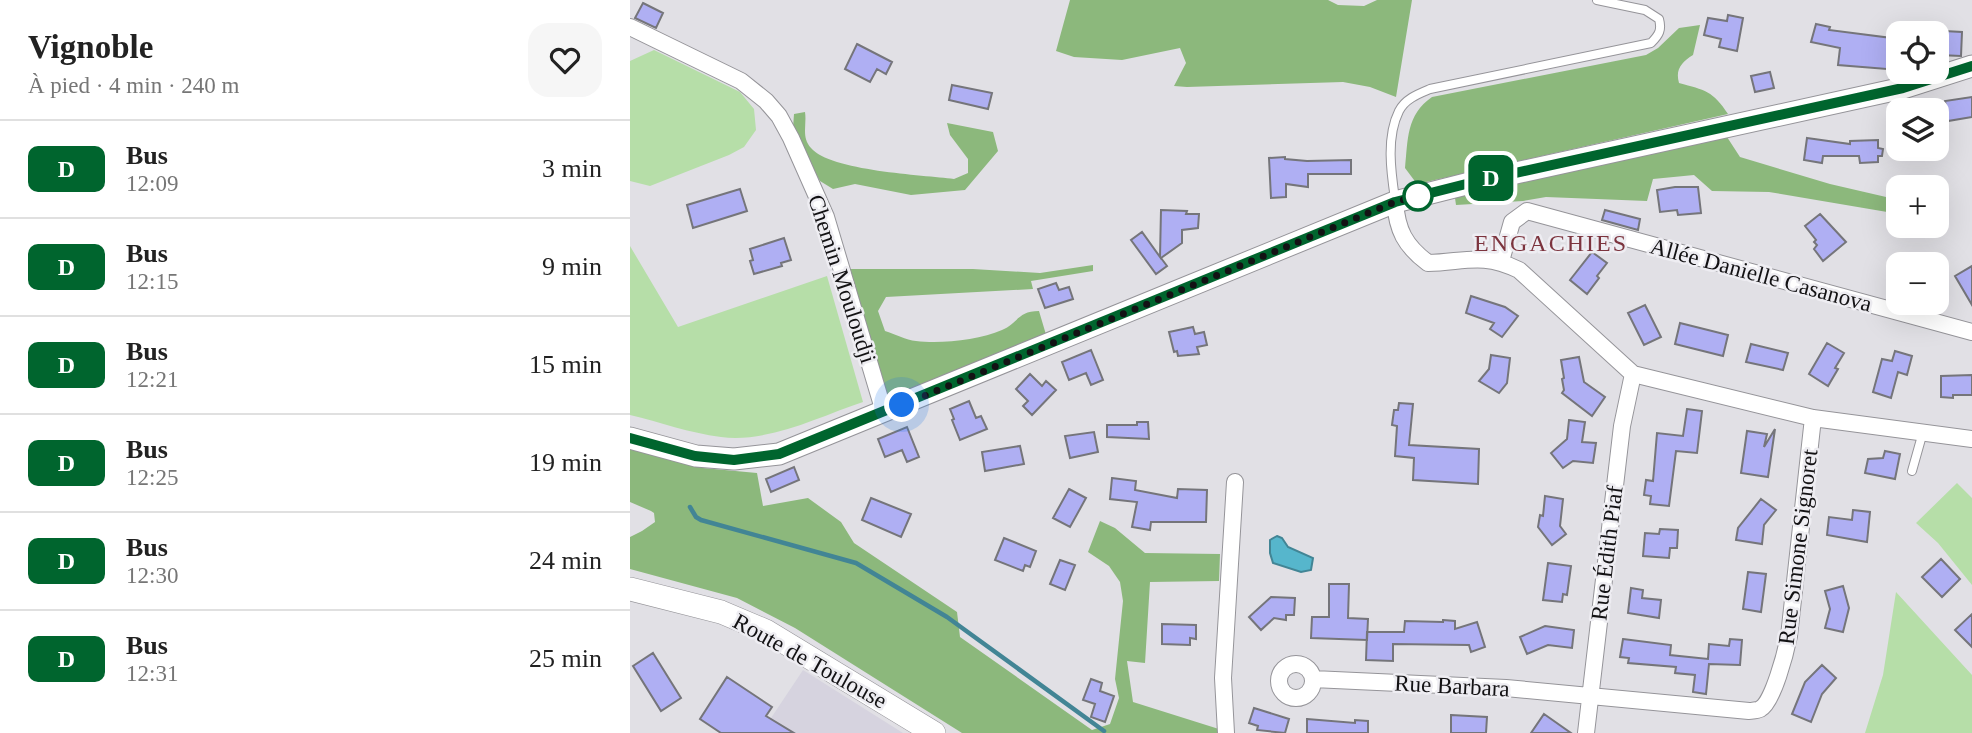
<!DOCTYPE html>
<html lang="fr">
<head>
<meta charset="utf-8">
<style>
  :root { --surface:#fff; --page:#f6f6f6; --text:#222; --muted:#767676; --line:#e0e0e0 }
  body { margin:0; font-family:Georgia,serif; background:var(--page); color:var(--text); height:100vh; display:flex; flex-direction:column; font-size:26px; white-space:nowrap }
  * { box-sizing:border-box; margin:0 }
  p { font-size:23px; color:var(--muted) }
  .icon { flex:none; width:38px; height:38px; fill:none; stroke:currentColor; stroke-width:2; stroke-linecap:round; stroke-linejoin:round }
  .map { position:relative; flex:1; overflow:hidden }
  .panel { display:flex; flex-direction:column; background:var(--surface); width:630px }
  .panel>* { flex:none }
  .badge { padding:0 14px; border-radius:10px; font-size:24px; line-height:46px }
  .controls { position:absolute; left:1256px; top:21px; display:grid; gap:14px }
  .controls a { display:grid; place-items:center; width:63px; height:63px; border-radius:14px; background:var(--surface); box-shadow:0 7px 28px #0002; font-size:35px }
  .you { position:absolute; width:35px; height:35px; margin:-18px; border:5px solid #fff; border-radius:50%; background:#1a73e8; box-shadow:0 0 0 10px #1a73e833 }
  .map>.badge { position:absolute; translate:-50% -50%; box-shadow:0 0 0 4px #fff }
  .round { display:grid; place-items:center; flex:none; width:74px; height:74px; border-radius:21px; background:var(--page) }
  .head { display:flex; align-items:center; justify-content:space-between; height:119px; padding:0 28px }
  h1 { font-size:33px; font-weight:800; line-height:52px }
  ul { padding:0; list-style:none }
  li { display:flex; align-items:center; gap:21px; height:98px; padding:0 28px; border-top:2px solid var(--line) }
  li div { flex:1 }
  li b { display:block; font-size:26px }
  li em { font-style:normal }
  li .badge { min-width:77px; font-weight:700; text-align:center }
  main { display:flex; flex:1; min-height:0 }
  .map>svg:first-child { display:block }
</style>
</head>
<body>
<main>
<section class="panel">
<div class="head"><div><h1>Vignoble</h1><p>À pied · 4 min · 240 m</p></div><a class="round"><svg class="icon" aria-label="heart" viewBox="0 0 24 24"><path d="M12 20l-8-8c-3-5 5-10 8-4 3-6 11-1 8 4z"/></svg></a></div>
<ul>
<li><span class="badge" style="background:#00652e;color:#fff">D</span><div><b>Bus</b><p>12:09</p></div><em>3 min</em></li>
<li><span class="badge" style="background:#00652e;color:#fff">D</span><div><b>Bus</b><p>12:15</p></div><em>9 min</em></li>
<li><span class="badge" style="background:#00652e;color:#fff">D</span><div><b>Bus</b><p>12:21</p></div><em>15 min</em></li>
<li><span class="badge" style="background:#00652e;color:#fff">D</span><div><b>Bus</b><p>12:25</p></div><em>19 min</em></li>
<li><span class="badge" style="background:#00652e;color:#fff">D</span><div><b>Bus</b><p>12:30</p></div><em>24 min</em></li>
<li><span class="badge" style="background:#00652e;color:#fff">D</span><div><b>Bus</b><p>12:31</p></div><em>25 min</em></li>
</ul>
</section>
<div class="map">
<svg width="1342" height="733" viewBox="0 0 1342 733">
  <rect width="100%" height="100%" fill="#e1e0e5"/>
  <path fill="#d6d3df" d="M173 670 273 733H131Z"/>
  <path fill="#b6dea8" d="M24 50 110 92 124 109 126 130 114 147 99 155 20 186 0 181V61Z
    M0 246 48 327 197 276 233 402C188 417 139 443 91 437 59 433 30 422 0 415Z
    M1327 483 1342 498V585L1308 543 1286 523Z
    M1266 592 1342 675V733H1235L1253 675Z"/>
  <path fill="#8cb87c" d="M440 0H698L708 5 734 6 747 0H782L766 97 740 87 713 82 557 87 544 86 556 63 550 48 492 60 444 57 426 51Z
    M1070 25 1063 55C1052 62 1045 69 1049 83 1075 90 1083 91 1098 114L787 184 775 168C778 140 776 115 802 97L1016 55 1028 48 1049 28Z
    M175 112C177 125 171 137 181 148 200 171 293 175 324 179L338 173V159L320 135 317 123 363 132 368 151 335 190 281 195 225 184 203 189 190 181 174 152 163 128 164 114Z
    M1097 137 1110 157 1200 184 1269 200V214L1139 192 1082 191 1064 175 1023 179 1017 201 916 197 893 201 826 205 825 198 830 191Z
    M463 265V271L401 281 403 289 256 297 248 311 255 331C265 334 276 340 286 341 311 344 349 340 372 330 388 323 388 311 409 311L417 338 257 401 217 269H343L410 273Z
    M0 448 73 468 127 473 133 506 178 498 211 522 224 543 327 612 330 637 462 730 480 724 489 698 485 679 493 601 490 582 479 566 458 552 470 521 485 528 515 553 590 554 589 581 520 582 515 663 497 661 503 702 592 730V733H332L165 628 107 598 0 569V537L12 531 25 522 24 513 21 511 0 502Z"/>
  <path fill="#56b6cc" stroke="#428595" stroke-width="2" d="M647 536 652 538 658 547 683 558 681 570 671 572 643 563 640 553V540Z"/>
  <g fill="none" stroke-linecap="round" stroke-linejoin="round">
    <path stroke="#428595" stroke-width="4.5" d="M60 507 66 517 71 520 226 563 317 617 474 731"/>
  </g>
  <path fill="#afaff3" stroke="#75757a" stroke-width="2" d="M13 3 33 13 26 28 5 18Z
    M1098 15 1113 18 1107 51 1089 47 1091 39 1074 35 1078 18 1097 21Z
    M1186 24 1200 27 1199 30 1269 39V70L1208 65 1210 48 1181 42Z
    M1314 31 1332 32 1331 56 1309 55Z
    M227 44 262 62 256 74 247 69 240 82 215 69Z
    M1140 72 1144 88 1125 92 1121 76Z
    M322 85 362 93 358 109 319 100Z
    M1342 97V117L1318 121 1315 101Z
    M1177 138 1220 144V141L1248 140V148L1253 149 1252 156H1248V162L1230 163 1229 156H1193L1192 163 1174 160Z
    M655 157V159L677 161 721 160V174H678V187L656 184V197L641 198 639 158Z
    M1045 187H1068L1071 213 1048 215 1047 210 1030 212 1027 190Z
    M110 189 117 211 63 228 57 205Z
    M531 210 557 211 556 214H569L568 228 552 230V243L531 258 537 266 526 274 501 240 512 232 530 257Z
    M975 210 1010 219 1008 230 972 220Z
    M1190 214 1216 242 1193 261 1184 249 1187 245 1184 242 1186 240 1175 226Z
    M154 238 161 260 151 263 152 266 124 274 120 261 123 260 120 249Z
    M962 252 977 263 967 276 969 278 957 294 940 280Z
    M1342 266V305L1325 276Z
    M426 283 429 290 439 287 443 299 415 308 408 289Z
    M841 296 875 307 888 316 872 337 860 329 864 323 836 313Z
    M1015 305 1031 337 1014 345 998 313Z
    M1050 323 1098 335 1093 356 1045 344Z
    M563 327 565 334 574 332 577 345 567 347 569 354 548 356 547 351 544 352 539 332Z
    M1197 343 1214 353 1205 368 1208 369 1198 386 1179 374Z
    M1121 344 1158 353 1153 370 1116 362Z
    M461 350 473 380 461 385 456 373 439 380 432 362Z
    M1265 351 1282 356 1277 375 1268 372 1261 398 1243 392 1252 359 1262 361Z
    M861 355 880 358 877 383 869 393 849 381 859 369Z
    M949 357 954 382 975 397 962 416 932 393 934 390 932 379 934 378 931 360Z
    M400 374 412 386 416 381 426 390 402 415 393 406 398 401 386 389Z
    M1342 375V395H1323V398L1311 397V376Z
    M339 401 346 418 351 416 357 429 330 440 322 420 324 419 320 409Z
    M769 403 783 404 779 445 849 449 848 484 783 480 784 458 765 456 767 426 762 425 764 410H768Z
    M1057 409 1072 411 1067 453 1046 451 1039 506 1020 504 1021 496 1014 495 1016 480 1023 481 1027 433 1053 436Z
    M939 420 955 422 952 442 966 443 963 463 943 461 933 468 921 453 937 439Z
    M507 422H518L519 439 477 437V425H507Z
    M277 427 289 457 277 462 272 450 255 457 248 439Z
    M1145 429 1138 477 1111 473 1117 431 1137 434 1134 447Z
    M464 432 468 452 440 458 435 436Z
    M390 446 394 464 355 471 352 452Z
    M1255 451 1270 454 1265 479 1235 473 1238 459 1253 458Z
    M164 467 169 480 141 492 136 479Z
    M482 478 506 481 505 490 547 498 548 489 577 490 576 522H521L520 530 502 527 507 502 480 499Z
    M439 489 456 498 440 527 423 518Z
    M915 496 933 499 930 526 936 534 922 545 908 527 910 515 913 516Z
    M241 498 281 514 271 537 232 520Z
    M1131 499 1146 510 1134 525 1132 544 1106 540 1108 528Z
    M1223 510 1240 512 1237 542 1197 535 1199 517 1222 520Z
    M1030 529 1048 530 1047 548H1040L1039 558 1013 556 1015 533 1029 534Z
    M374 538 406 551 400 567 395 565 393 571 365 560Z
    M1311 559 1330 579 1312 597 1292 577Z
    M430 560 445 565 435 590 420 584Z
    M918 563 941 566 937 595 933 594 932 602 913 600Z
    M1118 572 1136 574 1131 612 1113 609Z
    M699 584H719L718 618 738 619 737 640 681 638 682 617H699Z
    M1213 586 1219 608 1213 632 1195 628 1200 609 1195 591Z
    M1001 588 1013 590 1012 598 1031 600 1029 618 998 613Z
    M641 597 665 598 664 615H656V620L644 618 631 630 619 617Z
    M1342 614V647L1325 630Z
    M813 620 825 621V629L847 622 855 647 841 652 839 645 763 644V661L736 660 737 632H774L775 621 813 622Z
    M532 624 566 625V639L560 638V645L532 644Z
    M915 626 944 630 942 648 918 645 897 654 890 637Z
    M993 639 1041 645 1040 655 1078 659 1079 644 1099 646 1100 639 1112 640 1110 665 1079 664 1076 694 1063 692 1065 675 1045 673 1046 667 998 663 999 658 990 657Z
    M23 653 51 698 31 711 3 666Z
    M1192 665 1206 678 1192 694 1181 722 1162 714 1175 682Z
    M97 677 142 707 136 716 164 733H91L70 719Z
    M461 679 472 683 470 691 484 696 475 722 461 717 465 704 453 700Z
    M624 708 659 719 655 733 627 730 628 726 619 723Z
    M914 714 941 733H901Z
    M821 715 857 717 856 733H821Z
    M677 719 725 723V720L738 721V733H677Z"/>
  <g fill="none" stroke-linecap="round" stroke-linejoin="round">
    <g stroke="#959499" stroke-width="10">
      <path id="service" d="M765 199C761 172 756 137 769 111 775 99 788 94 800 89L1021 43C1029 35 1032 30 1029 19L1015 10 967 0
        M1282 471 1293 432"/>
    </g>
    <g stroke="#959499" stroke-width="18">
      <path id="minor" d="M0 27 111 81 136 101 149 116 161 138 196 217 254 412
        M765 202C767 230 775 246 798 263 835 262 852 252 889 270L1003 374 1183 418 1342 439
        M871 261 882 222 897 211 1342 332
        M649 681a17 17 0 1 1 34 0a17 17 0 1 1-34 0Z
        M683 679 876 688 1119 711C1120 711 1129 710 1130 709 1143 703 1156 651 1159 636L1183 418
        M596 733 593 678 605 482
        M956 733 992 426 1003 374"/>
    </g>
    <g stroke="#959499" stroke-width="23">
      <path id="tertiary" d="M0 438 66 456 104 459 149 454 765 202 840 183 1273 88 1342 66"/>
    </g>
    <g stroke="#959499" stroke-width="24">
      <path id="secondary" d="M0 589 91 612 136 631 304 733"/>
    </g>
    <use href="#service" stroke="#fff" stroke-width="8"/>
    <use href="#minor" stroke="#fff" stroke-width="16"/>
    <use href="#tertiary" stroke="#fff" stroke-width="21"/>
    <use href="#secondary" stroke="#fff" stroke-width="23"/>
  </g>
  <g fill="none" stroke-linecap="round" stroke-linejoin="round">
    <g stroke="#fff" stroke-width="16">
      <path id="line" d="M0 438 65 456 104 460 149 454 765 202 840 183 1273 88 1342 66"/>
    </g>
    <use href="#line" stroke="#00652e" stroke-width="10"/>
    <path stroke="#131214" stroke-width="7" stroke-dasharray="0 12.6" d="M272 405 765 202 788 196"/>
  </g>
  <circle fill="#fff" stroke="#00652e" stroke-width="3.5" cx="788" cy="196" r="14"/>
  <g text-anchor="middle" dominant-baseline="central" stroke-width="5" stroke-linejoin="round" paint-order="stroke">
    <g font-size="23" fill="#131214" stroke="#eeedf2">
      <text transform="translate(1131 275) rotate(15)">Allée Danielle Casanova</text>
      <text transform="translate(212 279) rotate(72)">Chemin Mouloudji</text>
      <text transform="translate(1168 547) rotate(-83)">Rue Simone Signoret</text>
      <text transform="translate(977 553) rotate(-83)">Rue Édith Piaf</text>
      <text transform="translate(180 661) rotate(29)">Route de Toulouse</text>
      <text transform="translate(822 686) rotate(3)">Rue Barbara</text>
    </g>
    <g font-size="24" letter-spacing="2" fill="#7c343e" stroke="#eeedf2">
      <text x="921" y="243">ENGACHIES</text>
    </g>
  </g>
</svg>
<div class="controls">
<a><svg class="icon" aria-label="locate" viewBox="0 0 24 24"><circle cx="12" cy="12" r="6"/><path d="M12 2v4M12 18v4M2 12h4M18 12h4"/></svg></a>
<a><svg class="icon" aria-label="layers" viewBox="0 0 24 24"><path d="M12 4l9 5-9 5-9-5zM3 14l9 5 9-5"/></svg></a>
<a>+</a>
<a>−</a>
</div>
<div class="you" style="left:272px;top:405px"></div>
<b class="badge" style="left:861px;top:178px;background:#00652e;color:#fff">D</b>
</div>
</main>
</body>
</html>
